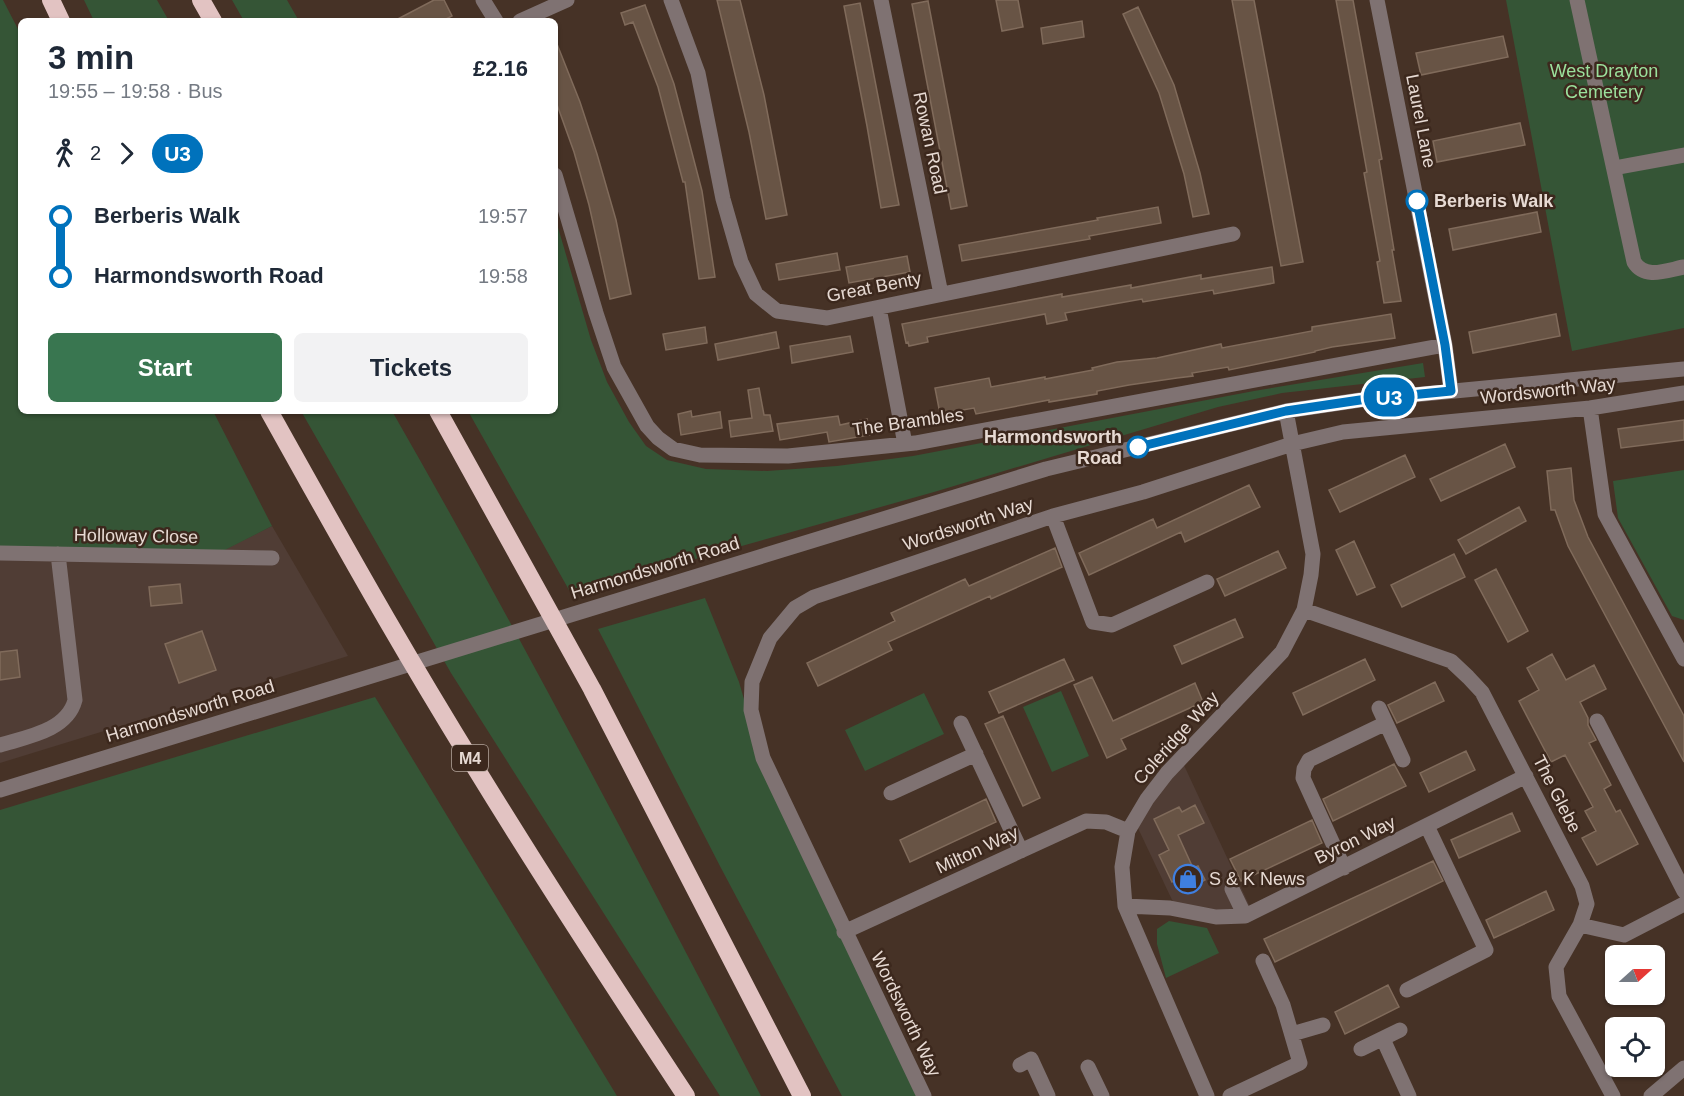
<!DOCTYPE html>
<html lang="en">
<head>
<meta charset="utf-8">
<style>
  :root { --surface:#fff; --page:#f2f2f3; --text:#1f2937; --muted:#747a83; --accent:#397650 }
  body { margin:0; font-family:Arial,sans-serif; background:var(--page); color:var(--text); height:100vh; display:flex; flex-direction:column; font-size:22px; white-space:nowrap }
  * { box-sizing:border-box; margin:0 }
  p { font-size:20px; color:var(--muted) }
  .icon { flex:none; width:33px; height:33px; fill:none; stroke:currentColor; stroke-width:2; stroke-linecap:round; stroke-linejoin:round }
  .map { position:relative; flex:1; overflow:hidden }
  .drawer { position:absolute; left:18px; top:18px; width:540px; height:396px; display:flex; flex-direction:column; background:var(--surface); border-radius:9px; box-shadow:0 2px 4px #0004 }
  .drawer>* { flex:none }
  .badge { padding:0 12px; border-radius:20px; font-size:21px; line-height:39px }
  .needle { width:39px; rotate:69deg }
  .fabs { position:absolute; left:1605px; top:945px; display:grid; gap:12px }
  .fabs a { display:grid; place-items:center; width:60px; height:60px; border-radius:9px; background:var(--surface); box-shadow:0 2px 4px #0004; font-size:30px }
  .map>.badge { position:absolute; translate:-50% -50%; box-shadow:0 0 0 3px #fff }
  .legs { display:flex; align-items:center; gap:9px; height:66px; padding:0 30px; font-size:20px }
  .legs p { margin-inline-start:auto }
  .summary { display:flex; align-items:center; justify-content:space-between; height:102px; padding:0 30px }
  h1 { font-size:33px; font-weight:700; line-height:45px }
  .button { display:flex; gap:12px; margin-top:auto; padding:12px 30px }
  .button a { flex:1; height:69px; border-radius:9px; background:var(--accent); color:#fff; font-size:24px; font-weight:700; line-height:69px; text-align:center }
  .button a+a { background:var(--page); color:var(--text) }
  ul { padding:0 30px; list-style:none }
  li { display:flex; align-items:center; gap:21px; height:60px; font-size:22px }
  li i { display:grid; place-items:center; width:9px; height:100%; margin:0 8px; background:currentColor }
  li i::after { content:''; width:15px; height:15px; margin:-8px; border:4px solid; border-radius:50%; background:var(--surface) }
  li p { margin-inline-start:auto }
  li:first-child i { background:linear-gradient(#0000 50%,currentColor 0) }
  li:last-child i { background:linear-gradient(currentColor 50%,#0000 0) }
  .map>svg:first-child { display:block }
</style>
</head>
<body>
<div class="map">
<svg width="1684" height="1096" viewBox="0 0 1684 1096">
  <rect width="100%" height="100%" fill="#463226"/>
  <path fill="#503d35" d="M272 526 348 656 0 763V553L210 557Z
    M1182 761 1251 909 1217 914 1174 904 1136 824Z"/>
  <path fill="#355536" d="M0 0H3L21 35V411H213L272 526 211 557 0 553Z
    M84 0H157L169 21H94Z
    M232 0H287L299 21H244Z
    M1506 0H1684V328L1572 351Z
    M557 224 591 340 607 382 629 422 646 446 667 460 706 469 767 471 837 466 913 456 1254 391 1423 363 1425 377 1282 393 1218 407 934 492 674 565 569 590 468 411H555V225Z
    M301 411H392C521 636 641 866 761 1096H720L451 673Z
    M1684 470V620L1672 616 1618 518 1613 481Z
    M705 598 739 682 748 713 753 749 918 1096H842L721 868 598 629Z
    M1061 691 1089 756 1052 772 1023 707Z
    M924 693 944 734 865 771 845 730Z
    M375 697 617 1096H0V810Z
    M1169 921 1207 928 1219 953 1166 978 1157 944V929Z"/>
  <path fill="#685445" stroke="#806b5b" stroke-width="1.5" d="M434 0H444L452 16 442 21H394Z
    M717 0H740L764 95 787 215 766 219 749 132Z
    M996 0H1018L1023 27 1002 31Z
    M1232 0H1254L1303 262 1281 266Z
    M1336 0H1353L1382 159 1379 160 1394 250H1392L1401 301 1384 303 1377 262 1380 261 1364 173 1367 172Z
    M928 1 967 206 951 209 912 4Z
    M860 3 899 205 881 208 867 126 844 6Z
    M645 5 674 84 702 191 715 277 699 279 685 182H683L658 87 633 22 625 25 621 13Z
    M1138 7 1174 85 1200 173 1209 214 1193 217 1184 174 1159 93 1123 14Z
    M1082 21 1084 37 1043 44 1041 28Z
    M1503 36 1508 57 1421 75 1416 53Z
    M555 39 580 102 597 154 616 220 631 294 610 299 589 205 574 152 555 99Z
    M1520 123 1525 145 1437 162 1433 141Z
    M1158 207 1161 223 1089 236 1090 239 962 261 959 245 1098 220 1097 218Z
    M1537 212 1541 232 1453 250 1449 229Z
    M837 253 840 270 779 280 776 264Z
    M907 256 910 272 849 283 846 267Z
    M1272 267 1274 283 1214 294 1213 290 1143 302 1142 299 1114 304 1065 313 1067 320 1047 324 1045 314 927 337 928 342 909 346 908 342 906 343 902 324 1062 294V297L1131 285V288L1201 275V279Z
    M1391 314 1395 338 1332 347 1315 351V352L1229 370 1228 367 1192 373 1193 376 1177 378 1129 385 1097 391V394L1049 402V400L976 414 974 408 940 414 935 388 989 378 991 387 1045 377V379L1093 370 1092 368 1117 362 1157 358 1221 344 1222 348 1312 331V327Z
    M1556 314 1560 336 1473 353 1469 332Z
    M705 327 707 343 666 350 663 334Z
    M776 332 779 348 718 360 715 344Z
    M850 336 853 352 792 363 790 346Z
    M759 388 764 415H770L773 431 731 437 729 421 752 418 748 390Z
    M691 411 692 417 720 412 722 428 681 435 678 414Z
    M838 416 840 425 867 419 870 435 829 442 827 432 780 440 777 424Z
    M1684 420V440L1621 448 1618 429Z
    M1505 444 1515 467 1441 501 1430 479Z
    M1405 455 1415 477 1340 512 1329 490Z
    M1571 468 1574 500 1588 537 1684 716V762L1568 546 1555 510H1551L1547 471Z
    M1249 485 1260 507 1185 542 1181 532 1089 575 1079 553 1153 519 1157 528Z
    M1519 507 1526 521 1466 554 1458 540Z
    M1354 541 1375 587 1357 595 1336 550Z
    M1055 548 1062 567 991 599 990 596 888 642 892 650 818 686 807 663 895 621 891 613 965 579 969 586Z
    M1278 551 1286 568 1225 596 1217 579Z
    M1454 554 1465 577 1402 607 1391 585Z
    M1496 569 1528 631 1508 642 1475 580Z
    M180 584 182 603 151 606 149 587Z
    M1235 619 1243 637 1182 664 1174 646Z
    M202 631 216 670 179 683 165 644Z
    M17 650 20 677 0 680V652Z
    M1552 654 1566 680 1594 665 1606 689 1580 702 1588 718V725L1596 740 1589 743 1611 785 1604 789 1616 812 1620 810 1638 844 1597 865 1582 838 1596 831 1585 811 1593 807 1565 755 1551 762 1519 701 1539 690 1527 668Z
    M1064 659 1074 680 999 713 989 692Z
    M1365 659 1375 680 1303 715 1293 693Z
    M1092 677 1113 721 1195 683 1203 702 1121 739 1126 749 1107 758 1074 685Z
    M1435 682 1444 701 1397 723 1388 705Z
    M1003 716 1040 798 1023 806 985 724Z
    M1466 751 1475 770 1429 792 1420 773Z
    M1394 764 1406 786 1333 821 1323 799Z
    M986 799 996 822 910 862 900 840Z
    M1195 805 1204 823 1178 835 1193 868 1198 866 1205 880 1184 891 1178 879 1172 882 1159 855 1169 850 1154 819 1179 807 1182 812Z
    M1512 813 1520 831 1459 858 1451 840Z
    M1312 820 1322 843 1241 881 1230 859Z
    M1433 861 1443 881 1275 962 1264 939Z
    M1546 891 1554 910 1494 938 1486 920Z
    M1388 985 1399 1007 1345 1034 1335 1012Z"/>
  <g fill="none" stroke-linecap="round" stroke-linejoin="round">
    <path stroke="#7f7272" stroke-width="15" d="M483 0 496 21
      M671 0 698 73 723 199 741 262 756 294 777 311 827 318 1233 234
      M881 0 941 294
      M1377 0 1445 345 1451 391
      M1577 0 1634 262C1645 280 1667 270 1684 267
      M520 21 567 0
      M1614 168 1684 155
      M555 175 596 313 614 367 647 426 658 438 673 449 700 455 788 456 915 443 1445 345
      M879 308 905 444
      M1590 408 1605 514 1684 659
      M1053 516 1093 622 1112 625 1207 582
      M0 553 272 558
      M1304 610 1451 661 1468 677 1482 692 1582 886 1587 904 1580 925 1556 967 1559 996 1613 1096
      M1379 708 1403 760
      M1597 721 1684 891
      M961 723 1021 851
      M0 745C26 737 67 731 75 700L58 554
      M0 790 1046 469 1286 411 1360 400 1684 369
      M891 793 976 754
      M1344 868 1303 778 1304 769 1309 760 1386 723
      M1232 889 1245 916
      M1125 906 1170 908 1216 917 1245 916 1526 776
      M1580 925 1624 935 1684 904
      M844 932 1086 821 1106 822 1128 831
      M1407 990 1486 950 1427 826
      M1292 1034 1323 1025
      M1383 1039 1409 1096
      M1361 1049 1400 1030
      M1020 1065 1031 1059 1048 1096
      M1088 1067 1102 1096
      M924 1096 763 758 751 710 752 682 770 638 795 608 814 597 1053 516 1143 492 1292 444 1343 432 1590 408 1684 393
      M1207 1096 1125 906 1122 867 1128 831 1147 799 1167 773 1282 652 1304 610 1311 575 1313 554 1286 411
      M1230 1096 1300 1063 1283 1005 1263 961
      M1651 1096 1684 1068"/>
    <path stroke="#e2c3c2" stroke-width="18" d="M51 0 61 21
      M201 0 213 21
      M269 411C308 481 347 551 387 620 481 782 583 940 686 1096
      M438 411 592 689 802 1096"/>
  </g>
  <g fill="none" stroke-linecap="round" stroke-linejoin="round">
    <g stroke="#fff" stroke-width="14">
      <path id="line-1" d="M1138 447 1286 411 1360 400 1451 391 1445 345 1417 201"/>
    </g>
    <use href="#line-1" stroke="#0072bc" stroke-width="9"/>
  </g>
  <defs>
    <g id="shop-ring" transform="scale(1.5)"><circle r="9.5" fill="#3c281d" stroke="#3f7fe0" stroke-width="1.5"/><path d="M-5-2.5h2.3a2.7 3.5 0 0 1 5.4 0H5L5.5 6h-11ZM-1.5-2.5h3a1.5 2.3 0 0 0-3 0Z" fill="#3f7fe0"/></g>
  </defs>
  <g fill-rule="evenodd">
    <use href="#shop-ring" x="1188" y="879"/>
  </g>
  <g fill="#fff" stroke="#0072bc" stroke-width="3">
    <circle cx="1417" cy="201" r="10"/>
    <circle cx="1138" cy="447" r="10"/>
  </g>
  <g text-anchor="middle" dominant-baseline="central" stroke-width="5" stroke-linejoin="round" paint-order="stroke">
    <rect fill="#3c281d" stroke="#b4a59c" stroke-width="1.5" x="452" y="745" width="36" height="26" rx="4.5"/>
    <g font-size="16" font-weight="bold" fill="#e7dad3">
      <text x="470" y="758">M4</text>
    </g>
    <g font-size="18" fill="#9be09c" stroke="#3c281d">
      <text x="1604" y="71">West Drayton<tspan x="1604" dy="21">Cemetery</tspan></text>
    </g>
    <g font-size="18" fill="#e7dad3" stroke="#3c281d">
      <text transform="translate(1421 121) rotate(79)">Laurel Lane</text>
      <text transform="translate(930 143) rotate(78)">Rowan Road</text>
      <text transform="translate(874 287) rotate(-11)">Great Benty</text>
      <text transform="translate(1548 391) rotate(-6)">Wordsworth Way</text>
      <text transform="translate(908 422) rotate(-8)">The Brambles</text>
      <text transform="translate(968 524) rotate(-18)">Wordsworth Way</text>
      <text transform="translate(136 536) rotate(1)">Holloway Close</text>
      <text transform="translate(655 568) rotate(-17)">Harmondsworth Road</text>
      <text transform="translate(190 711) rotate(-17)">Harmondsworth Road</text>
      <text transform="translate(1176 738) rotate(-48)">Coleridge Way</text>
      <text transform="translate(1557 794) rotate(63)">The Glebe</text>
      <text transform="translate(1355 840) rotate(-26)">Byron Way</text>
      <text transform="translate(977 850) rotate(-25)">Milton Way</text>
      <text transform="translate(906 1014) rotate(64)">Wordsworth Way</text>
    </g>
    <g font-size="18" font-weight="bold" fill="#e7dad3" stroke="#3c281d" text-anchor="start">
      <text x="1434" y="201">Berberis Walk</text>
      <text x="1122" y="437" text-anchor="end">Harmondsworth<tspan x="1122" dy="21">Road</tspan></text>
    </g>
    <g font-size="18" fill="#e7dad3" stroke="#3c281d" text-anchor="start">
      <text x="1209" y="879">S &amp; K News</text>
    </g>
  </g>
</svg>
<div class="fabs">
<a><svg class="needle" viewBox="-14 -14 28 28"><path d="M0-13l5 13h-10z" fill="#e53935"/><path d="M0 13l5-13h-10z" fill="#747a83"/></svg></a>
<a><svg class="icon" aria-label="locate" viewBox="0 0 24 24"><circle cx="12" cy="12" r="6"/><path d="M12 2v4M12 18v4M2 12h4M18 12h4"/></svg></a>
</div>
<b class="badge" style="left:1389px;top:397px;background:#0072bc;color:#fff">U3</b>
<section class="drawer">
<div class="summary"><div><h1>3 min</h1><p>19:55 – 19:58 · Bus</p></div><b>£2.16</b></div>
<div class="legs"><svg class="icon" aria-label="walk" viewBox="0 0 24 24"><circle cx="13" cy="4" r="2"/><path d="M13 8l-2 6 4 7M11 14l-3 7M7 12l3-4h3l4 4"/></svg>2<svg class="icon" aria-label="forward" viewBox="0 0 24 24"><path d="M9 5l7 7-7 7"/></svg><b class="badge" style="background:#0072bc;color:#fff">U3</b></div>
<ul>
<li><i style="color:#0072bc"></i><b>Berberis Walk</b><p>19:57</p></li>
<li><i style="color:#0072bc"></i><b>Harmondsworth Road</b><p>19:58</p></li>
</ul>
<div class="button"><a>Start</a><a>Tickets</a></div>
</section>
</div>
</body>
</html>
